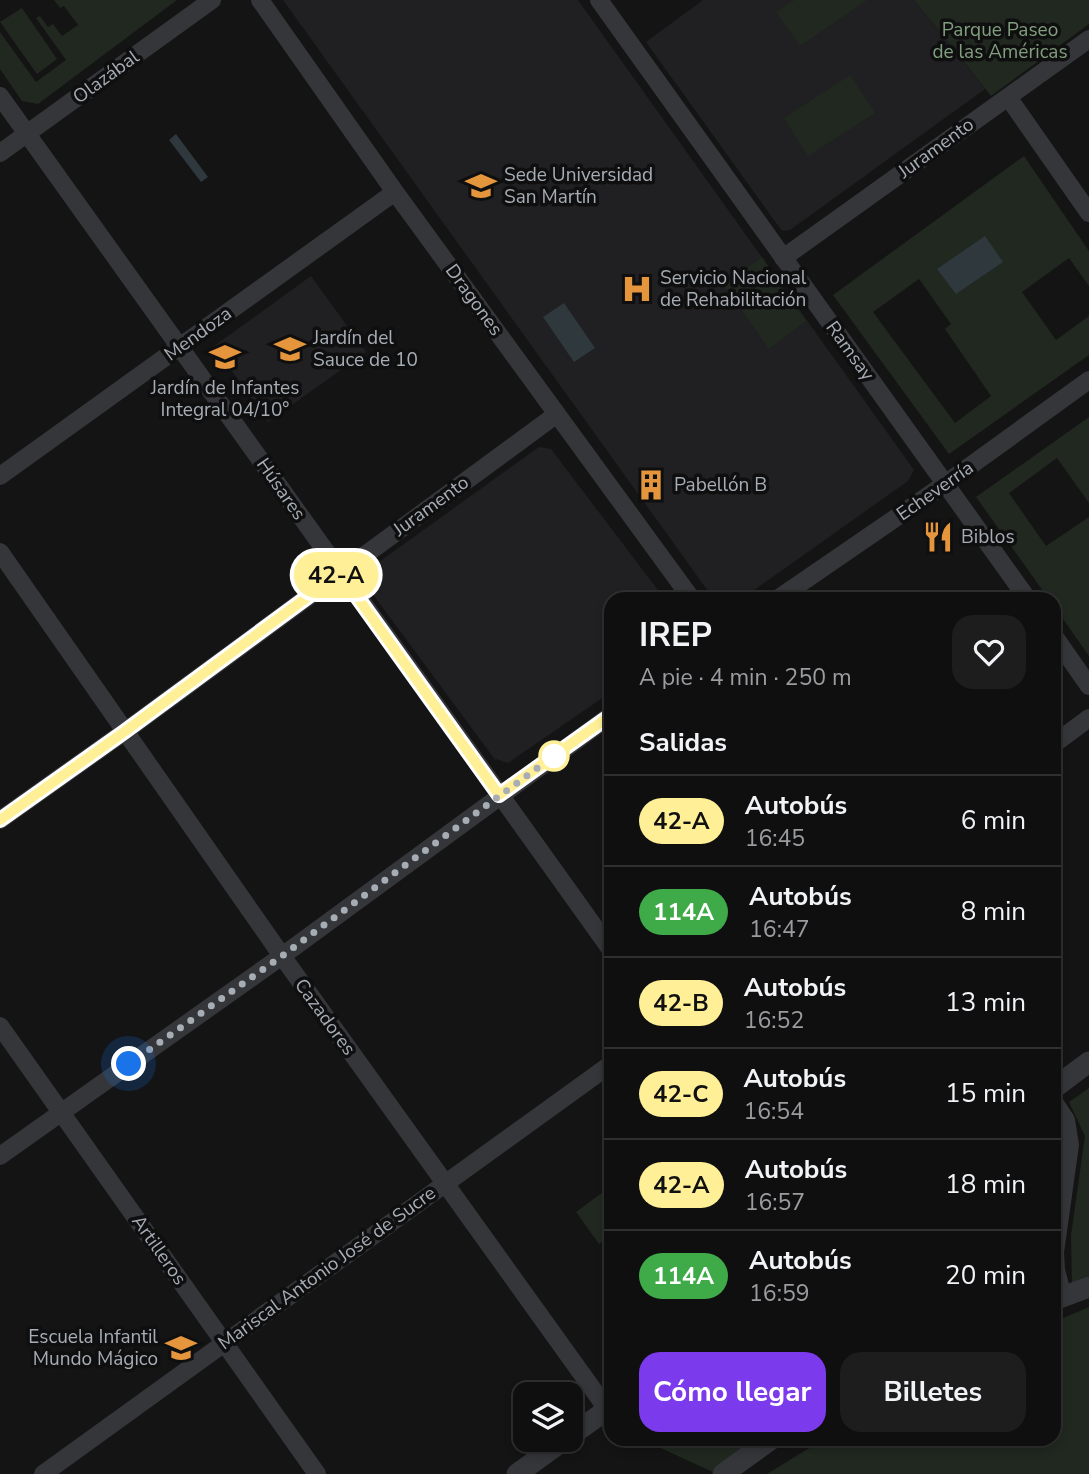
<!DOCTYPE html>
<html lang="es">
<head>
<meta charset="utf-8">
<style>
  :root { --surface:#0f0f10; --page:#1d1d1e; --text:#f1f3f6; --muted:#9b9c9f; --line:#2f2f30; --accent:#7c3aed }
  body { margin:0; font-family:"Nunito Sans",sans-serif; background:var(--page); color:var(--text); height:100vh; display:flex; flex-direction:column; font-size:26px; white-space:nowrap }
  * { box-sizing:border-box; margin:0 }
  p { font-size:23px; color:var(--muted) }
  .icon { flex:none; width:38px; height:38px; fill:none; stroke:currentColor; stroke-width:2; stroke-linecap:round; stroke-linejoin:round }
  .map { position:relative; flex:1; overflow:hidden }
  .details { position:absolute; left:604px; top:592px; width:457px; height:854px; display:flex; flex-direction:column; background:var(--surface); border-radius:21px; box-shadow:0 4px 10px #0003,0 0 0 2px var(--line) }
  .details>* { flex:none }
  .badge { padding:0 14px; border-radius:23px; font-size:24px; line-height:46px }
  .tools { position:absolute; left:513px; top:1382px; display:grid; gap:14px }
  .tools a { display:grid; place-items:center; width:70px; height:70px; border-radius:14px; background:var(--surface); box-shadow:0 4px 10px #0003,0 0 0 2px var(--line); font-size:35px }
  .you { position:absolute; width:35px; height:35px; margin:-18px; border:5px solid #fff; border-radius:50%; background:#1a73e8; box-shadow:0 0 0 10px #1a73e833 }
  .map>.badge { position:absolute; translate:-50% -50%; box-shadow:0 0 0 4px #fff }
  h2 { padding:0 35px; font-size:26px; line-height:63px }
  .round { display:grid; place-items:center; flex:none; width:74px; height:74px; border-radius:21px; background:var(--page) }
  .overview { display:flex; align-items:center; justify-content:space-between; height:119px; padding:0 35px }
  h1 { font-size:33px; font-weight:700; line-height:52px }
  .cta { display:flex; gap:14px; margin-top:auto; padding:14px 35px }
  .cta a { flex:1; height:80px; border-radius:21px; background:var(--accent); color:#fff; font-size:28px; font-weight:700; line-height:80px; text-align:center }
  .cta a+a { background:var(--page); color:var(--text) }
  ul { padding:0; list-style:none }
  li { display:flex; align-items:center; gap:21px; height:91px; padding:0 35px; border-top:2px solid var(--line) }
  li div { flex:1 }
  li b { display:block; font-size:26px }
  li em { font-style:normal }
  li .badge { min-width:77px; font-weight:700; text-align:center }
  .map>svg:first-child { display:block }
</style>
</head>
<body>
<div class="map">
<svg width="1089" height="1474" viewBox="0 0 1089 1474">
  <rect width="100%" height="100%" fill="#141415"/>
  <path fill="#202022" d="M283 0H578L914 470 908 481 743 598H713Z
    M703 0H914L985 89 790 230 782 231 646 42Z
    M311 276 366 352 268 422 214 346Z
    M539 447 551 449 664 598H611V692L508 763 496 759V761L363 581 365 572Z"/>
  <path fill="#202820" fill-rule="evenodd" d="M54 0H177L38 104 22 101 0 69V32L36 82 66 60 36 18 40 16 48 27 53 24 62 36 78 25 64 6 60 8Z
    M794 0H867L800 46 776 12Z
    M914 0H1089V24L991 96Z
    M22 8 57 59 37 74 0 22Z
    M850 75 875 113 808 156 784 118Z
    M1024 156 1089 251V286L1069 258 1022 292 1056 340 1089 316V355L949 454 833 295ZM919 279 951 324 945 329 991 396 955 423 873 312Z
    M762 257 806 321 769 349 724 285Z
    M1089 417V503L1057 458 1009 493 1046 546 1089 517V656L1054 606V598H1048L976 497Z
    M1089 1088V1276L1072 1283 1071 1235 1085 1136 1069 1102Z
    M611 1186V1235L599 1244 576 1212Z
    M1089 1307V1474H767L824 1439 1054 1438V1322Z
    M641 1439H763L715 1473Z"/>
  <path fill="#2e383d" d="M176 134 208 177 201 182 169 140Z
    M985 236 1003 262 956 294 937 269Z
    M564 303 595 348 574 362 543 317Z"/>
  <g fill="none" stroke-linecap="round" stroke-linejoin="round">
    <path stroke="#35363a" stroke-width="18" d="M260 0 395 192 691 598
      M599 0 1027 598
      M0 96 611 950
      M1008 97 1089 213
      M0 153 212 0
      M783 258 1089 39
      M0 476 395 192
      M0 552 282 956 607 1409
      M779 598 945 484 1089 380
      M1054 636 1089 686
      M1054 744 1089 718
      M0 820 124 732 557 414
      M0 1026 317 1474
      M1054 1102 1066 1120 1070 1145 1055 1252 1056 1270 1063 1297
      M0 1156 282 956 611 715
      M43 1474 611 1064"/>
    <path stroke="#35363a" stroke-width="21" d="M1054 1088 1089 1062
      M1054 1300 1089 1287
      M570 1436 611 1407
      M517 1474 564 1440
      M723 1474 773 1438"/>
  </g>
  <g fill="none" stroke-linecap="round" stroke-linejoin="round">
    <g stroke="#fff" stroke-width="16">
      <path id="line" d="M0 820 124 732 340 573 499 795 611 715"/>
    </g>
    <use href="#line" stroke="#fff098" stroke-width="10"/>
    <path stroke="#a6adb5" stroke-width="7" stroke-dasharray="0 12.6" d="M129 1064 282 956 555 755 554 756"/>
  </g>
  <defs>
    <g id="university-bare" transform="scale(2.415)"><path d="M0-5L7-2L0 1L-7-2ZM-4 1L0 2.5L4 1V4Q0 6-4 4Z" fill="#e5963c" stroke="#0f0f10" stroke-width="2.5" paint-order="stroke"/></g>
    <g id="hospital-bare" transform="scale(2.415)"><path d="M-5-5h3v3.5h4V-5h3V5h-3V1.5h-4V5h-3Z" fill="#e5963c" stroke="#0f0f10" stroke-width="2.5" paint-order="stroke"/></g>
    <g id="school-bare" transform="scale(2.415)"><path d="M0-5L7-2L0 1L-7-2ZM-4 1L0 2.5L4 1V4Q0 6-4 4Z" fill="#e5963c" stroke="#0f0f10" stroke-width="2.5" paint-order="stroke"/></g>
    <g id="building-bare" transform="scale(2.415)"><path d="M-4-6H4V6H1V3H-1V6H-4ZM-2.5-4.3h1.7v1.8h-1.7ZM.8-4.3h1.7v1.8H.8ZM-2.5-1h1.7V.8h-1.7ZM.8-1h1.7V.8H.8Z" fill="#e5963c" stroke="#0f0f10" stroke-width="2.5" paint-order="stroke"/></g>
    <g id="restaurant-bare" transform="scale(2.415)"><path d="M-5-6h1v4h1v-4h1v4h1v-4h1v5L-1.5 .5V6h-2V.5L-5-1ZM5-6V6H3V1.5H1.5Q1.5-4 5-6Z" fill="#e5963c" stroke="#0f0f10" stroke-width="2.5" paint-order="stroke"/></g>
  </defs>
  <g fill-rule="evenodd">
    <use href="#university-bare" x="481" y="186"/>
    <use href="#hospital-bare" x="637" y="289"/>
    <use href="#school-bare" x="290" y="349"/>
    <use href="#school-bare" x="225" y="357"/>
    <use href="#building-bare" x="651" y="485"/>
    <use href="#restaurant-bare" x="938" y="537"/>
    <use href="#school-bare" x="181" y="1348"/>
  </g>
  <circle fill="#fff" stroke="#fff098" stroke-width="3.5" cx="554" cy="756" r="14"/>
  <g text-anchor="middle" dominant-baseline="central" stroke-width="7" stroke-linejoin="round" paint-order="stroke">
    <g font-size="19" fill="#819e7e" stroke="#0f0f10">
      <text x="1000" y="30">Parque Paseo<tspan x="1000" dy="22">de las Américas</tspan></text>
    </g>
    <g font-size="19" fill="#a6adb5" stroke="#0f0f10">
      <text transform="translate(106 77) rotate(-36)">Olazábal</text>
      <text transform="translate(936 148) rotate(-36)">Juramento</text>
      <text transform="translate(474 300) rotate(54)">Dragones</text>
      <text transform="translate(198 334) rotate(-36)">Mendoza</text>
      <text transform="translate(850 351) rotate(54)">Ramsay</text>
      <text transform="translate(281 489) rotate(55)">Húsares</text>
      <text transform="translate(935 491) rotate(-35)">Echeverría</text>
      <text transform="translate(431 506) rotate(-36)">Juramento</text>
      <text transform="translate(325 1017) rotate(54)">Cazadores</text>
      <text transform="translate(159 1250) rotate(55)">Artilleros</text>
      <text transform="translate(327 1268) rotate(-36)">Mariscal Antonio José de Sucre</text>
    </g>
    <g font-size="19" fill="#a6adb5" stroke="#0f0f10" text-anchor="start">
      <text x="504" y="175">Sede Universidad<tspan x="504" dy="22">San Martín</tspan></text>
      <text x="660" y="278">Servicio Nacional<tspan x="660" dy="22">de Rehabilitación</tspan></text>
      <text x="313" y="338">Jardín del<tspan x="313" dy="22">Sauce de 10</tspan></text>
      <text x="225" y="388" text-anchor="middle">Jardín de Infantes<tspan x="225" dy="22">Integral 04/10°</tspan></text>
      <text x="674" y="485">Pabellón B</text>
      <text x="961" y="537">Biblos</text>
      <text x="158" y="1337" text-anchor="end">Escuela Infantil<tspan x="158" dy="22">Mundo Mágico</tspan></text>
    </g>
  </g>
</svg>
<div class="tools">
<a><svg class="icon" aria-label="layers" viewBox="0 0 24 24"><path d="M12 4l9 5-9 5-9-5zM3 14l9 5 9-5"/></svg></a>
</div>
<div class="you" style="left:129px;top:1064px"></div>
<b class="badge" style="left:336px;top:575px;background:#fff098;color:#111">42-A</b>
<section class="details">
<div class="overview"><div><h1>IREP</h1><p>A pie · 4 min · 250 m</p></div><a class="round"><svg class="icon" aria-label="heart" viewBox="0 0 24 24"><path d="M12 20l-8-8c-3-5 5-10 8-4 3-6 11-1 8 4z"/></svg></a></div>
<h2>Salidas</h2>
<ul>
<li><span class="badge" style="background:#fff098;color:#111">42-A</span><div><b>Autobús</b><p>16:45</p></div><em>6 min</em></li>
<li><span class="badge" style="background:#3fab48;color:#fff">114A</span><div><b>Autobús</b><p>16:47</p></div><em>8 min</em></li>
<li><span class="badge" style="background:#fff098;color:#111">42-B</span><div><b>Autobús</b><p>16:52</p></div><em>13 min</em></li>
<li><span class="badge" style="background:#fff098;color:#111">42-C</span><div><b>Autobús</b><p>16:54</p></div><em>15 min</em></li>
<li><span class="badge" style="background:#fff098;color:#111">42-A</span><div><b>Autobús</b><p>16:57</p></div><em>18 min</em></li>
<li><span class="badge" style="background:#3fab48;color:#fff">114A</span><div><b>Autobús</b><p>16:59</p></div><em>20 min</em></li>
</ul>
<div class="cta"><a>Cómo llegar</a><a>Billetes</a></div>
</section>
</div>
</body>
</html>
